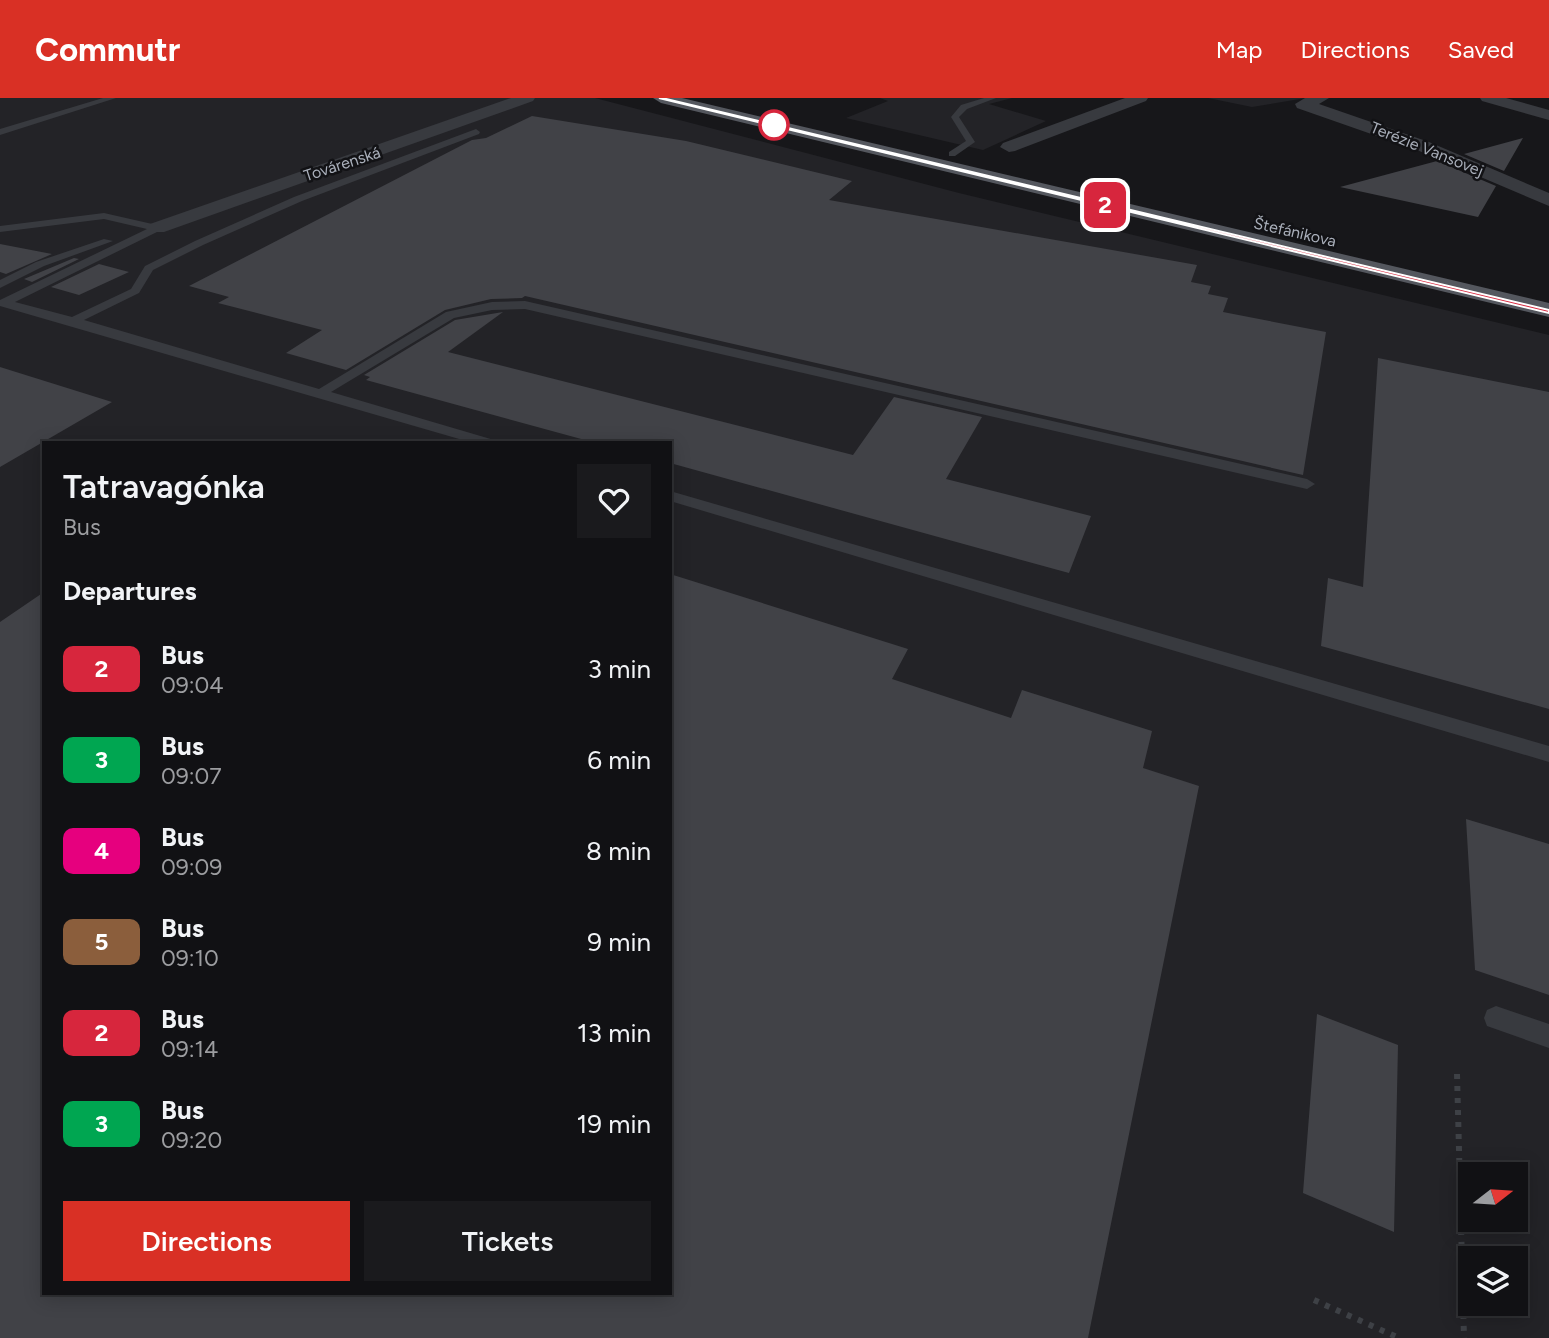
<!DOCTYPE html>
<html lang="en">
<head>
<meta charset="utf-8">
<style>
  :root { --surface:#111114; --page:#1a1a1d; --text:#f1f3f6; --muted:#9c9da0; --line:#303134; --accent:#d93025 }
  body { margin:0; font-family:Figtree,sans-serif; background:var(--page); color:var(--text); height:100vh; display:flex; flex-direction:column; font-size:26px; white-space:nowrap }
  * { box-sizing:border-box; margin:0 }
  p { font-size:23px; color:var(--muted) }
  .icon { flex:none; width:38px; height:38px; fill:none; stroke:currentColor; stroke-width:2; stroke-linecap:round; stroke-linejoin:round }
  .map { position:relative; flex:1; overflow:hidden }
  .side { position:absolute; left:42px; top:343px; width:630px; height:854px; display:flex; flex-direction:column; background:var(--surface); border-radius:0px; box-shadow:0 4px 18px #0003,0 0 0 2px var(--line) }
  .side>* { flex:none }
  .badge { padding:0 14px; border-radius:10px; font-size:24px; line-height:46px }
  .needle { width:46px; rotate:73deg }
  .buttons { position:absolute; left:1458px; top:1064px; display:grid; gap:14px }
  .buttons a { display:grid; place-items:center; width:70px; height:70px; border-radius:0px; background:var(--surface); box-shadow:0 4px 18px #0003,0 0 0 2px var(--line); font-size:35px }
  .map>.badge { position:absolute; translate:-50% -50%; box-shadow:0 0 0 4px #fff }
  h2 { padding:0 21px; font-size:26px; line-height:63px }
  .round { display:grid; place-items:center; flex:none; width:74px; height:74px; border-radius:0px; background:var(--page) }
  .headline { display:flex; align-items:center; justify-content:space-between; height:119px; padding:0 21px }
  h1 { font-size:33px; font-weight:600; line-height:52px }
  .primary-button { display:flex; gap:14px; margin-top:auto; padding:14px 21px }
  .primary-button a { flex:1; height:80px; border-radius:0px; background:var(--accent); color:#fff; font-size:28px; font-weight:600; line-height:80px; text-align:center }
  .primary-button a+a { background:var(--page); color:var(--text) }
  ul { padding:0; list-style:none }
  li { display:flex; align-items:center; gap:21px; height:91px; padding:0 21px }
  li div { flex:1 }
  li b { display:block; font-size:26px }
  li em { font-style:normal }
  li .badge { min-width:77px; font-weight:700; text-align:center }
  header { display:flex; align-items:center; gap:42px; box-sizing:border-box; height:98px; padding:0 35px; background:var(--accent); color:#fff }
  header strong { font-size:33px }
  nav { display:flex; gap:38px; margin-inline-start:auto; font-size:24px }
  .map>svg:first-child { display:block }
</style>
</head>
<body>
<header>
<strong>Commutr</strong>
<nav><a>Map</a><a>Directions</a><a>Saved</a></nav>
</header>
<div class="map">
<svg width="1549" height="1240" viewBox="0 0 1549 1240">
  <rect width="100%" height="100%" fill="#17171a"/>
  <path fill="#232327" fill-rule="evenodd" d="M0 0H595L959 95 1549 237V1240H0ZM44 345H670V1195H44ZM1470 1076H1516V1122H1470ZM1470 1160H1516V1206H1470Z
    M880 0H1012L989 6 1046 23 983 52 846 20 888 3Z
    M1208 0H1306L1252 9Z"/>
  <path fill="#414247" d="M532 18 686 43 852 83 829 102 1197 167 1191 184 1211 188 1208 196 1228 200 1223 214 1326 234 1303 377 525 198 522 200 491 201 445 212 346 272 286 255 322 232 218 205 229 199 189 188 472 42 486 40Z
    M1523 40 1504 73 1464 56Z
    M1437 63 1496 88 1478 119 1340 89Z
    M0 146 52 156 6 176 0 174Z
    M74 160 79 161 32 184 24 181Z
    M99 166 129 174 79 197 51 189Z
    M503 214 448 254 853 357 894 299 982 319 946 381 1091 418 1069 475 670 365V345H596L366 282 370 279 364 277 455 222Z
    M1378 260 1549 294V611L1321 548 1328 480 1363 489Z
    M0 269 112 304 0 369Z
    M670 476 908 551 892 581 1011 620 1022 592 1152 633 1143 670 1199 688 1088 1240H0V524L44 494V1195H670Z
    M1466 721 1549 746V897L1475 872Z
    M1317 916 1398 947 1394 1134 1303 1095Z"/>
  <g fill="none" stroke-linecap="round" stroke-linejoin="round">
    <path stroke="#3e4146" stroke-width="6" stroke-dasharray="5 7" stroke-linecap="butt" d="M1457 976 1464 1240
      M1314 1202 1399 1240"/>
    <path fill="#383a3f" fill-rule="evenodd" d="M103 0H116L0 37V31Z
      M984 0H996L967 11 959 19 975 44 955 58H949V54L966 43 951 19 961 7Z
      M476 31 480 34 479 36 302 103 203 147 153 172 139 195 84 222 319 291 446 214 492 204 525 203 1307 381 1315 386 1307 391 525 211 492 212 454 220 331 294 494 342 496 345H473L0 208V202L147 131 104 121 0 134V128L104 115 161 128V132L15 204 72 219 131 191 145 168 195 143 294 99Z
      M104 141 113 143 44 168 0 190V182L36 164Z
      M670 393 1549 648V664L670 403Z
      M1496 908 1549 926V950L1487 928 1484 920 1487 912Z"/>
    <path fill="#383a3f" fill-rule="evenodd" d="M511 0H535L533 3 164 134H150L146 130 150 126Z
      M1125 0H1148L1146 3 1015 53 1009 54 1000 49 1003 45Z
      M1305 0H1329L1319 6 1429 44 1549 95V108L1417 52 1297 10 1295 6Z
      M1480 0H1506L1549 12V22L1482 3Z"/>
    <path fill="#54575e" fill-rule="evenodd" d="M653 0H682L1549 205V219L661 5Z"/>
  </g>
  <path fill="#d7263d" stroke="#fff" stroke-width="2" d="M659 0H662L1549 212V215Z"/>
  <circle fill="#fff" stroke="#d7263d" stroke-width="3.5" cx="774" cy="27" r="14"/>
  <g text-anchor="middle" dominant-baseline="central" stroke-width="5" stroke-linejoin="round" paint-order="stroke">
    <g font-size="16" fill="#a9afba" stroke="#121215">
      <text transform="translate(1427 51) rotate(22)">Terézie Vansovej</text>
      <text transform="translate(342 66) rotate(-18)">Továrenská</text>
      <text transform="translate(1295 134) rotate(13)">Štefánikova</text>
    </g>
  </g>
</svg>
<div class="buttons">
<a><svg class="needle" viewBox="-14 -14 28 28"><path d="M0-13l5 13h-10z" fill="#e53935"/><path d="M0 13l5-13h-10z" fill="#9c9da0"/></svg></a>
<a><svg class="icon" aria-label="layers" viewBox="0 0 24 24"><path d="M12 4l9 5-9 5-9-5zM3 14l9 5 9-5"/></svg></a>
</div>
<b class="badge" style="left:1105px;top:107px;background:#d7263d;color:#fff">2</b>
<section class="side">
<div class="headline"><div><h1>Tatravagónka</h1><p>Bus</p></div><a class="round"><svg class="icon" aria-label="heart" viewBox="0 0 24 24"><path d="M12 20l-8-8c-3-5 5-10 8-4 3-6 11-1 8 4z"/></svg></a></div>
<h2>Departures</h2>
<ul>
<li><span class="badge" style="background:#d7263d;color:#fff">2</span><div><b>Bus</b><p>09:04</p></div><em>3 min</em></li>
<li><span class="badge" style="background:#00a651;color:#fff">3</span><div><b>Bus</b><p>09:07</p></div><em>6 min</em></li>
<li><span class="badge" style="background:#e6007e;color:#fff">4</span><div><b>Bus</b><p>09:09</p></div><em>8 min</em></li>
<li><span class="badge" style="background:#8b5e3c;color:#fff">5</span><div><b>Bus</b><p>09:10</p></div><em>9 min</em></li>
<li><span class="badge" style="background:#d7263d;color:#fff">2</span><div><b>Bus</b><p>09:14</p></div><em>13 min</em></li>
<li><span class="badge" style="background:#00a651;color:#fff">3</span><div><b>Bus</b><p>09:20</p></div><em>19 min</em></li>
</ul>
<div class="primary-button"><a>Directions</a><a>Tickets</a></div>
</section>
</div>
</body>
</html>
